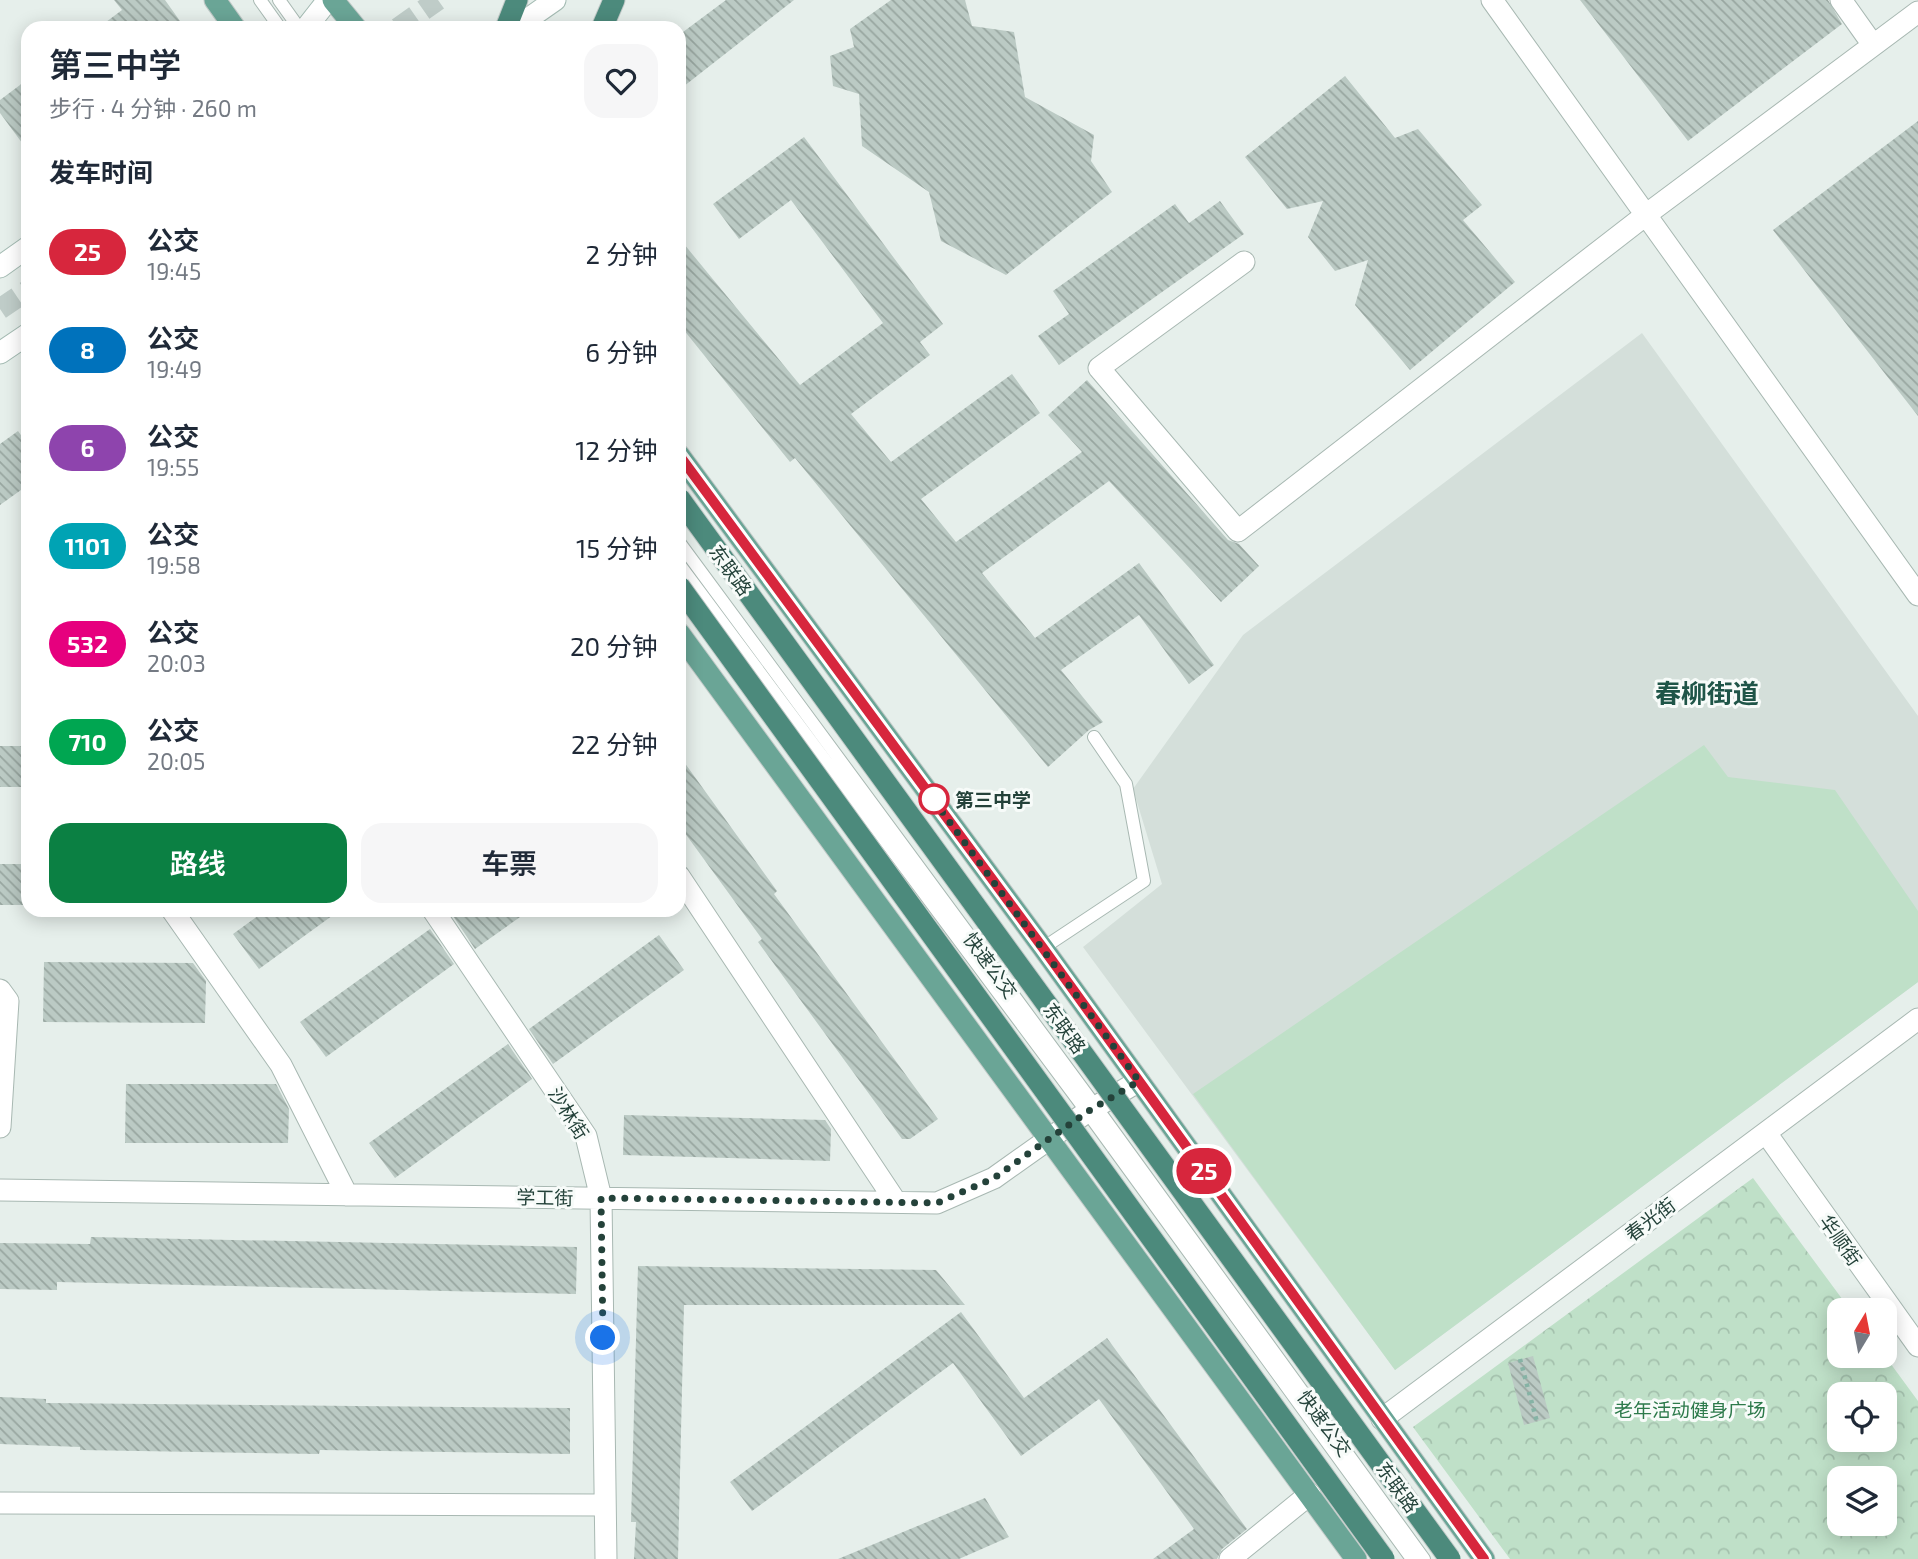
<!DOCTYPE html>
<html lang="zh">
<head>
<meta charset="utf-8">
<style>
  :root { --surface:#fff; --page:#f6f6f7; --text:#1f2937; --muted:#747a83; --accent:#0b8043 }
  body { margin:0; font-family:"Exo 2","Noto Sans SC",sans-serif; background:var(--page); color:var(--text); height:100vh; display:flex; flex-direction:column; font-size:26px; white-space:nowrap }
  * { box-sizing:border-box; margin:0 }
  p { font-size:23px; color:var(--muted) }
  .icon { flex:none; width:38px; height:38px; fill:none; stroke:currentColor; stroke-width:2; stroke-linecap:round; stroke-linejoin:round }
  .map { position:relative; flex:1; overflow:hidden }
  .panel { position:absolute; left:21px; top:21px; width:665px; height:896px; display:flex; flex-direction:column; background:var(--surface); border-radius:21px; box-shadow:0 4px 18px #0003 }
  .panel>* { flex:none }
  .badge { padding:0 14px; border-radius:23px; font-size:24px; line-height:46px }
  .needle { width:46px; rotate:10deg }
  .controls { position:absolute; left:1827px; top:1298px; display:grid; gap:14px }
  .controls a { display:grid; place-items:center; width:70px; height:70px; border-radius:14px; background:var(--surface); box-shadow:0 4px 18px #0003; font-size:35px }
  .you { position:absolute; width:35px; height:35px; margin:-18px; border:5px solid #fff; border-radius:50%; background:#1a73e8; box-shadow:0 0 0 10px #1a73e833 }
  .map>.badge { position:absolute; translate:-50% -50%; box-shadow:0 0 0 4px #fff }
  h2 { padding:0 28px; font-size:26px; line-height:63px }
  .round { display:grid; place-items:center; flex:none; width:74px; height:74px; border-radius:21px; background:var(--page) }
  .overview { display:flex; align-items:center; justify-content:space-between; height:119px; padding:0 28px }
  h1 { font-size:33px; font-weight:600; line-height:52px }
  .button { display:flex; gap:14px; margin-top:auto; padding:14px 28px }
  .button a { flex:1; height:80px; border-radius:21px; background:var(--accent); color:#fff; font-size:28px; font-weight:600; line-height:80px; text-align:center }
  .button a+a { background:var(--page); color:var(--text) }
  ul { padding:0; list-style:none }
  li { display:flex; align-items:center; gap:21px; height:98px; padding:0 28px }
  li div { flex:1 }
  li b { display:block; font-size:26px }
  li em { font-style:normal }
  li .badge { min-width:77px; font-weight:700; text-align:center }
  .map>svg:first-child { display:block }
</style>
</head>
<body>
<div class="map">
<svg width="1918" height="1559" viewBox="0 0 1918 1559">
  <defs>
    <pattern id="park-crowns" width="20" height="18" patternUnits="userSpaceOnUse" patternTransform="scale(1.75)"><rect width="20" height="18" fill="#bfe0c8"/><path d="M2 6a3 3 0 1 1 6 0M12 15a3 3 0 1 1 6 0" fill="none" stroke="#a4c1ad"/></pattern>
    <pattern id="building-back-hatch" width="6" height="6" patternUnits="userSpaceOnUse" patternTransform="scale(1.75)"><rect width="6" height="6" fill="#bbcac4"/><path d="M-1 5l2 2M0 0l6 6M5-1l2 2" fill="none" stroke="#98a6a0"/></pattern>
  </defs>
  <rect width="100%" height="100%" fill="#e6efeb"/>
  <path fill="#d4dfda" d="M1642 333 1918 716V982L1395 1370 1083 947 1162 884 1133 789 1243 635Z"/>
  <path fill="#bfe0c8" d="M1704 745 1728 777 1835 790 1918 911V982L1395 1370 1193 1094Z"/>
  <path fill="url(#park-crowns)" fill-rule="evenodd" d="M1753 1178 1851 1311H1839V1356H1885L1918 1401V1559H1510L1413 1427ZM1839 1395H1885V1440H1839ZM1839 1479H1885V1524H1839Z"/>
  <path fill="url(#building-back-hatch)" d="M114 0H165L185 28H98L122 10Z
    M726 0H794L679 90V35Z
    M891 0H965L972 26 1014 32 1025 97 1094 135 1091 161 1112 192 1006 275 941 241 929 192 862 146 859 94 833 86 830 56 854 47 850 29Z
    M1580 0H1828L1842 24 1688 141Z
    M1345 76 1395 138 1418 129 1482 205 1463 220 1515 282 1410 370 1355 305 1368 260 1335 271 1308 237 1323 201 1287 209 1245 157Z
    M28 79V151L0 113V100Z
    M1918 121V416L1773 230Z
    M804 137 943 324 920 342 930 355 851 414 891 462 1012 374 1040 413 921 499 956 542 1082 452 1048 415 1087 380 1228 540 1239 544 1259 566 1221 602 1109 481 982 573 1035 638 1139 563 1214 665 1189 684 1139 615 1061 670 1103 722 1089 730 1048 767 795 458 790 462 679 324V238L800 385 883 323 791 200 739 239 713 204Z
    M1220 201 1244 234 1059 365 1038 336 1069 314 1053 291 1175 204 1189 223Z
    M18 431 28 445V485L0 505V444Z
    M0 746H28V787H0Z
    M679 755 777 891 774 894 938 1119 910 1139H902L758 942 762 939 679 825Z
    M0 864H28V905H0Z
    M266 910H340L259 969 233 934Z
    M455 910H530L475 949 451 913Z
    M430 929 454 964 326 1057 300 1022Z
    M659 935 684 970 553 1064 529 1029Z
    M44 962 193 963 206 981 205 1023 43 1022Z
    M508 1044 532 1079 395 1178 369 1143Z
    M126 1084H276L289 1109 288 1143H125Z
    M624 1115 825 1120 831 1129 830 1161 623 1155Z
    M91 1237 577 1247 576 1294 57 1282V1290L0 1289V1243L90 1244Z
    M638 1266 936 1270 965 1305H684L678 1559H634L636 1522H631Z
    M961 1312 1024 1398 1107 1338 1247 1529 1222 1549 1217 1559H1153L1194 1529 1099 1399 1021 1456 953 1363 752 1511 730 1482Z
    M1533 1356 1550 1418 1524 1425 1508 1363Z
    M0 1397 46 1399V1403L570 1408V1454L320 1450 319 1454 80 1450V1447L0 1444Z
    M985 1498 1009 1537 959 1559H838Z"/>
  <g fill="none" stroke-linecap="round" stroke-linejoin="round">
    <path stroke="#bfccc8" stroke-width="21" stroke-dasharray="21 10" stroke-linecap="butt" d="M398 28 438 0
      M0 309 28 290"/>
    <g stroke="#a8b8b2" stroke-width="14">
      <path id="service" d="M260 0 280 28
        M279 0 299 28
        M679 542 1096 1107 1424 1559
        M679 564 1087 1112 1412 1559
        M1043 948 1144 881 1126 784 1094 737"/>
    </g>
    <g stroke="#a8b8b2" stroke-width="23">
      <path id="minor" d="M1492 0 1918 595
        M1841 0 1873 45
        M1244 262 1099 368 1238 531 1647 214 1918 12
        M679 876 896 1202
        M172 910 281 1065 347 1195
        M433 910 586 1136 601 1198 606 1559
        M0 990 8 1001 0 1127
        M1766 1133 1918 1346
        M0 1190 937 1203 994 1178 1087 1112 1139 1081
        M1382 1419 1918 1019
        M0 1503 605 1505
        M1230 1559 1310 1494"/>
    </g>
    <g stroke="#a4bbb3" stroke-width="23">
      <path id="secondary" d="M306 28 328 0
        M515 28 555 0
        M0 267 28 247
        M0 353 28 334"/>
    </g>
    <g stroke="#c2cac8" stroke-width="23">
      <path id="primary" d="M215 0 235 28
        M333 0 356 28
        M679 455 1043 948 1484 1559
        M679 633 1356 1559"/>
    </g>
    <g stroke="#c2cac8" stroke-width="23">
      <path id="trunk" d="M506 28 517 0
        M602 28 614 0"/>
    </g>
    <path stroke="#86b3a5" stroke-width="4.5" stroke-dasharray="3.5 5" stroke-linecap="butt" d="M1520 1359 1537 1422"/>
    <use href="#service" stroke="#fff" stroke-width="12"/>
    <use href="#minor" stroke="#fff" stroke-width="21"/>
    <use href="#secondary" stroke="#fff" stroke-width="21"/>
    <use href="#primary" stroke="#6aa596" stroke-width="21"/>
    <use href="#trunk" stroke="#4c8a7c" stroke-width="21"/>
    <g stroke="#c2cac8" stroke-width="23" stroke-linecap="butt">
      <path id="trunk-bridge" d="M679 498 1450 1559
        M679 586 1384 1559"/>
    </g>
    <use href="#trunk-bridge" stroke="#4c8a7c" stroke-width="21"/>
  </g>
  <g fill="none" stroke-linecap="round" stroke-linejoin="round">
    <g stroke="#fff" stroke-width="16">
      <path id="line" d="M679 455 1043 948 1484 1559"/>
    </g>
    <use href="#line" stroke="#d7263d" stroke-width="10"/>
    <path stroke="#24423a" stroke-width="7" stroke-dasharray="0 12.6" d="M603 1338 601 1198 937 1203 994 1178 1087 1112 1139 1081 927 791 934 799"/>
  </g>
  <circle fill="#fff" stroke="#d7263d" stroke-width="3.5" cx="934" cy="799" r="14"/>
  <g text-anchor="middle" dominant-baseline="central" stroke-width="6" stroke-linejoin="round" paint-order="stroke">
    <g font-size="19" fill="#24423a" stroke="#f7fbf9">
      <text transform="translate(731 570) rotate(54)">东联路</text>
      <text transform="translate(991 965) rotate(54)">快速公交</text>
      <text transform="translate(1065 1028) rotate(54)">东联路</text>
      <text transform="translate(569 1113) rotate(58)">沙林街</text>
      <text transform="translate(545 1197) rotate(1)">学工街</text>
      <text transform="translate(1650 1219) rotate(-37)">春光街</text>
      <text transform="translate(1841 1240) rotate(55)">华顺街</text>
      <text transform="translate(1325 1423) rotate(54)">快速公交</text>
      <text transform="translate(1398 1487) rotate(54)">东联路</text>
    </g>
    <g font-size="19" font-weight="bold" fill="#24423a" stroke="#f7fbf9" text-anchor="start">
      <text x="955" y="799">第三中学</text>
    </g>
    <g font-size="19" fill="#2d7a4b" stroke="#f7fbf9">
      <text x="1690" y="1409">老年活动健身广场</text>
    </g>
    <g font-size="26" font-weight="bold" fill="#1f5548" stroke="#f7fbf9">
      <text x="1707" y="692">春柳街道</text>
    </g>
  </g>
</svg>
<div class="controls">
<a><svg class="needle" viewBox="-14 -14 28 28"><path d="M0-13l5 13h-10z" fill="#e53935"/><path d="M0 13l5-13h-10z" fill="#747a83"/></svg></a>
<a><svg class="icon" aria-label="locate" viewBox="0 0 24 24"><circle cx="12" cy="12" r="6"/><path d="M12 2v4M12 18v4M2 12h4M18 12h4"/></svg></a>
<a><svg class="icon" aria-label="layers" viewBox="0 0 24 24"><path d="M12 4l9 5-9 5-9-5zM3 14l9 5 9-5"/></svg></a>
</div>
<div class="you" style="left:603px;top:1338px"></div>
<b class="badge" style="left:1204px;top:1171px;background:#d7263d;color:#fff">25</b>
<section class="panel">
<div class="overview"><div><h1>第三中学</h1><p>步行 · 4 分钟 · 260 m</p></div><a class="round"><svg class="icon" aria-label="heart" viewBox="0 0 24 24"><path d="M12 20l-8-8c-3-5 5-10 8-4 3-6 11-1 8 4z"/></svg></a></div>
<h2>发车时间</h2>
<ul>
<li><span class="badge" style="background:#d7263d;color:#fff">25</span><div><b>公交</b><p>19:45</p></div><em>2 分钟</em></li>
<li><span class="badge" style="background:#0072bc;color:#fff">8</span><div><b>公交</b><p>19:49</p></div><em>6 分钟</em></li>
<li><span class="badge" style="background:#8e44ad;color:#fff">6</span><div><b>公交</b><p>19:55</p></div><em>12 分钟</em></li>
<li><span class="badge" style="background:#00a3b4;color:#fff">1101</span><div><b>公交</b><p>19:58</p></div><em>15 分钟</em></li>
<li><span class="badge" style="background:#e6007e;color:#fff">532</span><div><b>公交</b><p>20:03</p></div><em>20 分钟</em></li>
<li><span class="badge" style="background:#00a651;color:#fff">710</span><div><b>公交</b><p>20:05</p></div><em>22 分钟</em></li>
</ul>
<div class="button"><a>路线</a><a>车票</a></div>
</section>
</div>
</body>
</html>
